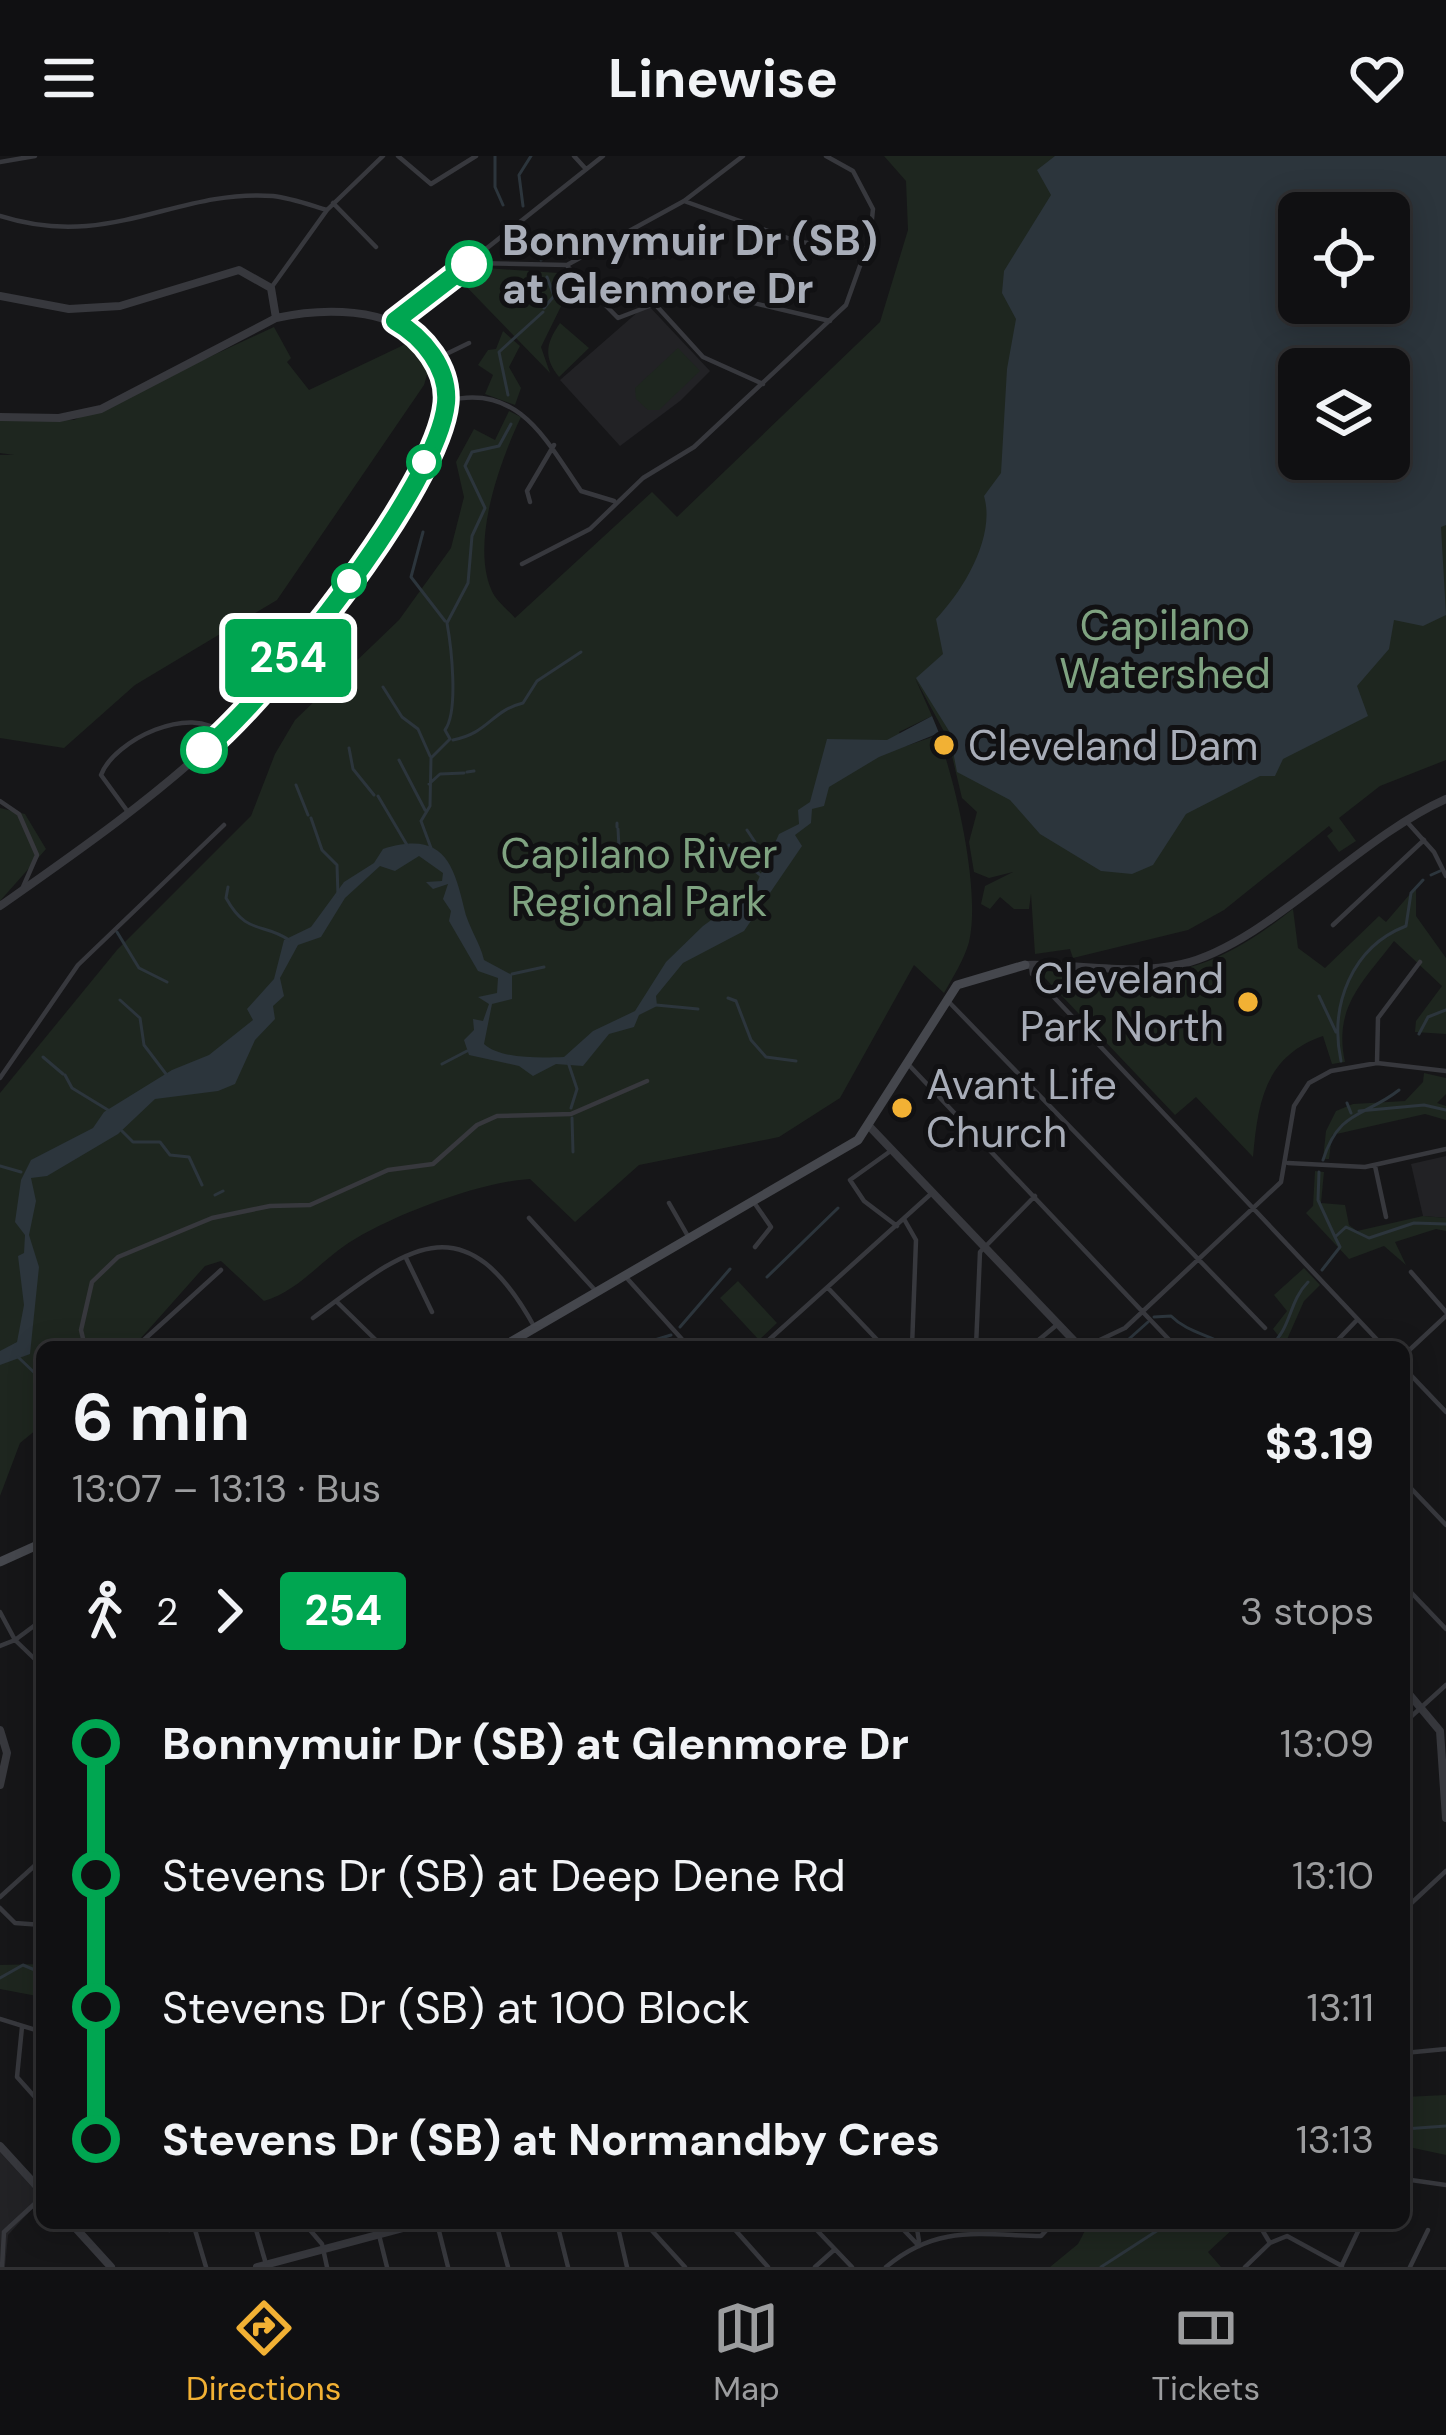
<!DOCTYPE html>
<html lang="en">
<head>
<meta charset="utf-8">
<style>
  :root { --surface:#101012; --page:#19191b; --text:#f1f3f6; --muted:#9c9d9f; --line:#303032; --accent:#f2b134 }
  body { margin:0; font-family:"DM Sans",sans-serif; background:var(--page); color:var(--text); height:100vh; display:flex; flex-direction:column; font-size:45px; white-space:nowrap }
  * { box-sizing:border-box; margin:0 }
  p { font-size:39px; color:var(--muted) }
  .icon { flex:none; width:66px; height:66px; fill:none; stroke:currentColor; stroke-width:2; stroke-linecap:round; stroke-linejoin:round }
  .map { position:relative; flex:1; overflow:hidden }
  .drawer { position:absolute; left:36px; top:1185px; width:1374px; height:888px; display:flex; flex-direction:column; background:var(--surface); border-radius:18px; box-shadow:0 6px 30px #0003,0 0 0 3px var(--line) }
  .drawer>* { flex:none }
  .badge { padding:0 24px; border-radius:9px; font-size:42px; line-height:78px }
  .buttons { position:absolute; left:1278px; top:36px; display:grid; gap:24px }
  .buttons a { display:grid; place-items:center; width:132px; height:132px; border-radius:18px; background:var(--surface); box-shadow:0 6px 30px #0003,0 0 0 3px var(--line); font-size:60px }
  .map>.badge { position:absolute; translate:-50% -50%; box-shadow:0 0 0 6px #fff }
  .legs { display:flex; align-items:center; gap:18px; height:132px; padding:0 36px; font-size:39px }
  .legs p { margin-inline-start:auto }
  .overview { display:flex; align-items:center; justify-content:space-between; height:204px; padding:0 36px }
  h1 { font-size:66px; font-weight:700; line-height:90px }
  ul { padding:0 36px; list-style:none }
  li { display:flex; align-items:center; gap:42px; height:132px; font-size:45px }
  li i { display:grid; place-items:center; width:18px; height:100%; margin:0 15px; background:currentColor }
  li i::after { content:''; width:30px; height:30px; margin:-15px; border:9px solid; border-radius:50%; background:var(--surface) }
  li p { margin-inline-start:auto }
  li:first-child i { background:linear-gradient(#0000 50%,currentColor 0) }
  li:last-child i { background:linear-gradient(currentColor 50%,#0000 0) }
  header { display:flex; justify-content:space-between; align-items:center; height:156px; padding:0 36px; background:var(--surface); font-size:54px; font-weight:700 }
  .tabs { display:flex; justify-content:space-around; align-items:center; height:168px; border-top:3px solid var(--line); background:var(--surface); font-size:33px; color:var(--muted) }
  .tabs a { display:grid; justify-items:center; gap:6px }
  .tabs .on { color:var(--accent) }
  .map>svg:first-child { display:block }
</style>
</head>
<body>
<header><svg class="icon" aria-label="menu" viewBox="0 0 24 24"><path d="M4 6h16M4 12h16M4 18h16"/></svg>Linewise<svg class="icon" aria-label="heart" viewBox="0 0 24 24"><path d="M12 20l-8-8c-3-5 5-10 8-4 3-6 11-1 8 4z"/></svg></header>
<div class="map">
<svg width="1446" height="2111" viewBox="0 0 1446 2111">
  <rect width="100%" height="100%" fill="#161618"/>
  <path fill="#222225" d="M647 148 710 215 680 245 620 290 560 224Z
    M1446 1000V1062L1423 1060 1411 1008Z
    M0 1996 42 2042 8 2079 5 2111H0Z"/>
  <path fill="#1e261f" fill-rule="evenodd" d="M884 0H1446V604L1380 630 1339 662 1356 685 1339 696 1327 680 1333 675 1329 670 1224 754 1188 774 1073 802 1070 793 1035 798 1031 738 1029 753H1014L1000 741 990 753 981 748 985 730 1013 716 989 722 974 716 969 686 977 656 962 642 948 583 915 522 932 560 899 576 906 590 938 579C956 628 981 735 969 786 964 804 953 821 944 837L914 809 840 942 779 981 639 1009 575 1066 530 1023C480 1026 399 1057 355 1083 322 1102 301 1134 264 1145L221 1105 205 1110 133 1191H42V1269L20 1287 0 1340V937L117 794 251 660 275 598 295 564 399 464 451 392 464 341 456 306 474 273 495 284 509 255 521 261C500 305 471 385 491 433 495 444 507 453 515 462L652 336 677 361 880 166 908 74 906 25ZM1299 57H1389V147H1299ZM1299 213H1389V303H1299Z
    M472 111 558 117 571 130 541 191 550 217 458 122Z
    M560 167 589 192 559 221C543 201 546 187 560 167Z
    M274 171 291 202 287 206 309 234 412 185 430 209 424 229 277 444 135 529 64 592 0 582V299H14L0 297V265L74 264Z
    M503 175 520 190 509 211 521 232 515 249 485 238 493 219 478 209 488 194 496 193Z
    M678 192 700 215 659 254H648L636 243 635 232Z
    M0 652 25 658 46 693 0 745Z
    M1416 731V760L1446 802V878L1415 876 1416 865 1442 830 1394 785C1363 826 1333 851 1345 906L1332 908 1323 880C1265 900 1258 946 1253 1001L1196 941 1175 959 1043 820 1046 815C1161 821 1198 827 1293 753L1298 792 1325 812 1379 760 1386 766Z
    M1424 917 1446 922V938L1437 947 1446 950V964L1425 958 1332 979 1329 1003H1323L1326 975 1336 955 1353 948 1405 945 1423 926Z
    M1315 1015 1324 1016 1321 1047 1345 1049 1349 1069 1357 1075 1423 1060 1446 1062V1075L1436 1073 1395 1086 1406 1109 1384 1090 1349 1103 1306 1057 1313 1050Z
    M1304 1112 1320 1129 1304 1145 1285 1188 1273 1173 1287 1155 1274 1139Z
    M738 1125 777 1167 759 1184 720 1142Z
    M42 1808V1841L0 1833V1809Z
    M1446 1939V1999L1404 1990V1941Z
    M1089 2067H1232L1235 2071 1208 2096 1221 2111H1050L1078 2088Z"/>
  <path fill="#2c353c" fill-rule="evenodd" d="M1055 0H1446V369L1441 371 1446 459 1423 470 1394 464 1389 493 1357 530 1368 560 1283 603 1275 620H1260L1186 658 1153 709 1132 718 1101 715 1040 678 1010 644 957 616 949 575 916 522 943 498 936 463C963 435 996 381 984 340L1001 317 1007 213 1016 163 1002 137 1004 115 1051 39 1037 14ZM1299 57H1389V147H1299ZM1299 213H1389V303H1299Z
    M932 560 939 577 879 601 829 631 824 650 812 653 811 667 795 679 802 690 744 775 683 807 656 840 657 850 639 859 634 871 609 878 583 910 556 908 533 920 519 910 469 899 464 884 474 874 473 863 483 865 489 848 478 841 497 837 498 822 478 815 449 765 451 755 443 743 448 728 433 733 426 726 442 725 443 717 419 700 395 715 380 710 345 742 321 781 298 789 280 822 284 840 273 850 275 863 255 884 235 928 218 935 155 943 118 978 47 1020 31 1022 36 1045 29 1079 39 1111 30 1198 0 1209V1195L17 1186 24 1149 18 1100 24 1097 25 1079 15 1066 21 1024 31 1004 93 972 104 956 172 914 209 899 253 864 247 853 274 823 284 784 311 771 344 726 374 707 383 693C441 675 453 704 464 752 468 771 480 786 484 804L512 819V843L492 848 484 888C500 903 540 902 564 901L593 875 635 855 666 806 703 770 754 733 779 678 799 668 798 654 810 646 827 583 887 584Z"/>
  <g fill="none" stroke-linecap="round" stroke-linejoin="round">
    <path stroke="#2c353c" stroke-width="3" d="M495 0V31L503 49
      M523 50 519 19 531 0
      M525 69 541 104
      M544 152 554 140 547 121
      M508 239 499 196 543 156
      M423 376 411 421 445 465
      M383 531 402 561 418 573 430 600
      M453 584C489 577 491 555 523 547L537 525 581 496
      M349 592 353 613 374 639
      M399 604 425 654
      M467 616 474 615
      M429 628 440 618 464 617
      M296 629 308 659
      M378 640 407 689
      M311 662 322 694 337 709 338 740
      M617 667V671
      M747 674 755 686
      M729 689 735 696
      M757 689 772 705
      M431 692 421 665 430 650 431 602 450 583 445 574C459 555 451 489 447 467L468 427 472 380 485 352 465 310 472 296 499 290 511 268
      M738 699 741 702
      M608 702 619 692 618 673
      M742 704 764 722
      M613 707 614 708
      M1431 719 1440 715
      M228 731 226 742C247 780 263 766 289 784
      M117 776 139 812 167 826
      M512 818 544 811
      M1319 840 1336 876
      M728 842 736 845 751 884 766 901 796 905
      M120 844 140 862 144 889 166 918
      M656 849 698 853
      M1419 878 1428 861 1446 854
      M43 901 63 918
      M1341 905C1329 849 1352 791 1406 770L1411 737 1423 724
      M568 906 577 933 571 952
      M442 908 467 895
      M65 919 72 932 108 954
      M1347 947 1351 957
      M1359 955 1424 949 1446 954
      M572 962 573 996
      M122 975 133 986H160L170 999 189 1001 202 1029
      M1323 1004C1339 953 1365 961 1399 934
      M0 1010 21 1016
      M1319 1016 1318 1044 1335 1081
      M215 1039 223 1035
      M1322 1114 1340 1091 1335 1081 1346 1071 1369 1082 1414 1067 1446 1068
      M767 1121 838 1052
      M1154 1161 1171 1160C1188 1177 1209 1178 1229 1191
      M680 1171 730 1113
      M632 1191 671 1179
      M1120 1191 1148 1166
      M1269 1191C1292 1173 1288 1146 1308 1126
      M18 1201 42 1224
      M0 1822 23 1809 42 1817
      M1404 1973 1446 1970
      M1101 2111 1169 2067"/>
    <path stroke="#37383d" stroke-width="4.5" d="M398 0 431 28 476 0
      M574 0 585 12
      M0 6 35 0
      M684 45 799 86 866 93
      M333 47 376 91
      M327 54 383 0
      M0 60C110 95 174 33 273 40 291 42 310 49 327 54L271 132
      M471 107 567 109 684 45 743 0
      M568 111 618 162 694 133 830 165
      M653 146 703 201 763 228
      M395 165 603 0
      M436 203 469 187
      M447 245C519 226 547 286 581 335L614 345
      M530 346 527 335 554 289
      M522 408 590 373 643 322 694 291 846 149 870 82 873 53 853 15 826 0
      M0 645 19 658 37 699 23 731
      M128 656 101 619C114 584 192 547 222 578
      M1408 667 1434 696 1446 720
      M1333 769 1424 684
      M1031 809 1032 818 1384 1191
      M947 844 1265 1172
      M1377 907 1378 862 1420 806
      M908 908 1176 1191
      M0 922 78 809 224 669
      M892 994 850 1024 864 1045 897 1070
      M1288 1007 1365 1011 1446 993
      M1375 1010 1386 1061
      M753 1045 771 1071 755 1091
      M669 1047 689 1082
      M529 1062 594 1133
      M904 1063 916 1084 912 1191
      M406 1102 432 1156
      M1411 1116 1446 1156
      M624 1119 689 1191
      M828 1132 884 1191
      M336 1145 383 1191
      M313 1162C406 1093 463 1041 535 1172
      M85 1191 81 1174 92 1126 118 1101 212 1062 270 1050 310 1049 388 1014 433 1008 477 969 497 960 571 958 647 925
      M136 1191 221 1114
      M761 1191 933 1036
      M976 1191 980 1096 1035 1040
      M1030 1191 1058 1168
      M1085 1191 1125 1172 1281 1026 1294 950 1309 927 1331 915 1377 907 1446 915
      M1331 1191 1356 1165
      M1404 1199 1446 1160
      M1404 1212 1446 1256
      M1404 1325 1446 1369
      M1404 1429 1446 1473
      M0 1456 15 1484 0 1490
      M42 1464 15 1484 42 1510
      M1404 1567 1446 1529
      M0 1741 42 1703
      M0 1752 15 1767 42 1769
      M1404 1754 1446 1715
      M0 1863 42 1876
      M22 1871 17 1921 42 1949
      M1404 1897 1446 1893
      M1404 2023 1446 2029
      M149 2067 169 2074 193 2067
      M193 2067 206 2111
      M254 2067 266 2108
      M304 2067 322 2088 327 2111
      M376 2067 387 2111
      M437 2067 448 2111
      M496 2067 508 2111
      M557 2067 568 2111
      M617 2067 627 2111
      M645 2067 685 2111
      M729 2067 768 2111
      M810 2067 852 2111
      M897 2067 919 2090
      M916 2067 919 2085
      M4 2076 42 2041
      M1270 2087 1287 2080 1342 2110
      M2 2111 4 2076
      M815 2111 834 2094
      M886 2111C937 2068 981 2079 1041 2080L1053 2067
      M1245 2111 1270 2087 1258 2067
      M1341 2111 1362 2067
      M1410 2111 1428 2074"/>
    <path stroke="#37383d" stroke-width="8" d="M0 140 69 153 120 150 239 114 271 132 276 162
      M0 261 59 262 101 253 276 162C321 152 390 150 422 187 436 202 447 222 446 244 444 320 281 522 224 576 156 641 77 696 0 750
      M1025 809C1076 807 1131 820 1182 808 1265 789 1358 682 1446 643
      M870 971 1080 1191
      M1404 1532 1440 1575 1446 1662
      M0 1574 7 1597 0 1629
      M0 1990 42 2036
      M71 2067 111 2111
      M257 2111 422 2067"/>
    <path stroke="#45474d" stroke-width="9" d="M502 1191 858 984 957 829 1025 809
      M0 1406 42 1387"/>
  </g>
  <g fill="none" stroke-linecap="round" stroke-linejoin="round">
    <g stroke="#fff" stroke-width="27">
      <path id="line-1" d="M204 594C270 539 438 331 446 247 449 212 423 181 395 165L469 108"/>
    </g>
    <use href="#line-1" stroke="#00a651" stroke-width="18"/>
  </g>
  <g fill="#fff" stroke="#00a651" stroke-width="6">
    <circle cx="469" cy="108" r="21"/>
    <circle cx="424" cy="306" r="15"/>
    <circle cx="349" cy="425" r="15"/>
    <circle cx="204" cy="594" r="21"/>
  </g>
  <g fill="#f2b134" stroke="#111113" stroke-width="4.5">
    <circle cx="944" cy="589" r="12"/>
    <circle cx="1248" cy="846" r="12"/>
    <circle cx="902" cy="952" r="12"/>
  </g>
  <g text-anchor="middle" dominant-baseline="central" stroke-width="10" stroke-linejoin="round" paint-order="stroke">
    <g font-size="42" font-weight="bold" fill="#a8adb8" stroke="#111113" text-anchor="start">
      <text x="502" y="84">Bonnymuir Dr (SB)<tspan x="502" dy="48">at Glenmore Dr</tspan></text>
    </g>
    <g font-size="42" fill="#7fa381" stroke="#111113">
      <text x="1165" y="469">Capilano<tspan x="1165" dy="48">Watershed</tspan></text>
      <text x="639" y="697">Capilano River<tspan x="639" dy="48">Regional Park</tspan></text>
    </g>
    <g font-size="42" fill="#a8adb8" stroke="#111113" text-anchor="start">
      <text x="968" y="589">Cleveland Dam</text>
      <text x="1224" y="822" text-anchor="end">Cleveland<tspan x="1224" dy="48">Park North</tspan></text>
      <text x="926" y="928">Avant Life<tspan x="926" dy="48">Church</tspan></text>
    </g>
  </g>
</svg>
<div class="buttons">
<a><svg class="icon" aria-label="locate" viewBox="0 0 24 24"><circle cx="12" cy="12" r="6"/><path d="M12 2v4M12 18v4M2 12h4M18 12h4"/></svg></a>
<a><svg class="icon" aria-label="layers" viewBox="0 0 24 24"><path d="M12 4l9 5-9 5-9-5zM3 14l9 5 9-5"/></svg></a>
</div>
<b class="badge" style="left:288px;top:502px;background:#00a651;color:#fff">254</b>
<section class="drawer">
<div class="overview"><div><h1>6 min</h1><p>13:07 – 13:13 · Bus</p></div><b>$3.19</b></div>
<div class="legs"><svg class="icon" aria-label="walk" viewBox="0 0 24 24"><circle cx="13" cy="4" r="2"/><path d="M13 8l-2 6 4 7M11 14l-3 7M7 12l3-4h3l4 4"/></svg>2<svg class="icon" aria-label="forward" viewBox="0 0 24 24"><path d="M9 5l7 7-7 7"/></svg><b class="badge" style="background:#00a651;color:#fff">254</b><p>3 stops</p></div>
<ul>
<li><i style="color:#00a651"></i><b>Bonnymuir Dr (SB) at Glenmore Dr</b><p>13:09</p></li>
<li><i style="color:#00a651"></i><span>Stevens Dr (SB) at Deep Dene Rd</span><p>13:10</p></li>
<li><i style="color:#00a651"></i><span>Stevens Dr (SB) at 100 Block</span><p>13:11</p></li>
<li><i style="color:#00a651"></i><b>Stevens Dr (SB) at Normandby Cres</b><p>13:13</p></li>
</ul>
</section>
</div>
<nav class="tabs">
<a class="on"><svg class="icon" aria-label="directions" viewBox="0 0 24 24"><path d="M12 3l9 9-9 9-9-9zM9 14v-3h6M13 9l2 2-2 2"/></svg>Directions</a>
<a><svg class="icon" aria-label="map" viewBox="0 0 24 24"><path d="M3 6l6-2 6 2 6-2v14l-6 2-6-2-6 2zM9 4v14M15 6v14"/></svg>Map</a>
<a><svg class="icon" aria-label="tickets" viewBox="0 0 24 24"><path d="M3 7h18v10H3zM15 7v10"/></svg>Tickets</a>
</nav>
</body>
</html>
